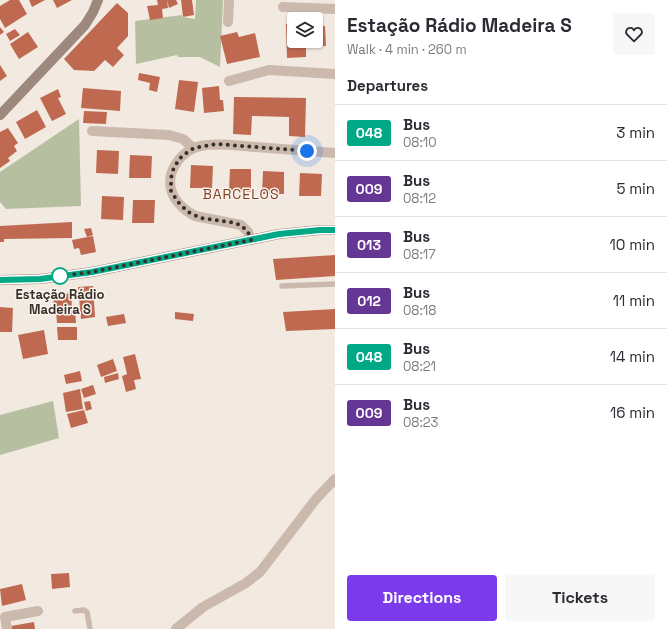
<!DOCTYPE html>
<html lang="en">
<head>
<meta charset="utf-8">
<style>
  :root { --surface:#fff; --page:#f7f7f7; --text:#2b2b33; --muted:#7c7c81; --line:#e1e1e2; --accent:#7c3aed }
  body { margin:0; font-family:"Space Grotesk",sans-serif; background:var(--page); color:var(--text); height:100vh; display:flex; flex-direction:column; font-size:15px; white-space:nowrap }
  * { box-sizing:border-box; margin:0 }
  p { font-size:13px; color:var(--muted) }
  .icon { flex:none; width:22px; height:22px; fill:none; stroke:currentColor; stroke-width:2; stroke-linecap:round; stroke-linejoin:round }
  .map { position:relative; flex:1; overflow:hidden }
  .sheet { display:flex; flex-direction:column; background:var(--surface); width:332px }
  .sheet>* { flex:none }
  .badge { padding:0 8px; border-radius:3px; font-size:14px; line-height:26px }
  .buttons { position:absolute; left:287px; top:12px; display:grid; gap:8px }
  .buttons a { display:grid; place-items:center; width:36px; height:36px; border-radius:4px; background:var(--surface); box-shadow:0 1px 3px #0004; font-size:20px }
  .you { position:absolute; width:20px; height:20px; margin:-10px; border:3px solid #fff; border-radius:50%; background:#1a73e8; box-shadow:0 0 0 6px #1a73e833 }
  .map>.badge { position:absolute; translate:-50% -50%; box-shadow:0 0 0 2px #fff }
  h2 { padding:0 12px; font-size:15px; line-height:36px }
  .round { display:grid; place-items:center; flex:none; width:42px; height:42px; border-radius:4px; background:var(--page) }
  .head { display:flex; align-items:center; justify-content:space-between; height:68px; padding:0 12px }
  h1 { font-size:19px; font-weight:700; line-height:30px }
  .button { display:flex; gap:8px; margin-top:auto; padding:8px 12px }
  .button a { flex:1; height:46px; border-radius:4px; background:var(--accent); color:#fff; font-size:16px; font-weight:700; line-height:46px; text-align:center }
  .button a+a { background:var(--page); color:var(--text) }
  ul { padding:0; list-style:none }
  li { display:flex; align-items:center; gap:12px; height:56px; padding:0 12px; border-top:1px solid var(--line) }
  li div { flex:1 }
  li b { display:block; font-size:15px }
  li em { font-style:normal }
  li .badge { min-width:44px; font-weight:700; text-align:center }
  main { display:flex; flex:1; min-height:0 }
  .map>svg:first-child { display:block }
</style>
</head>
<body>
<main>
<div class="map">
<svg width="335" height="629" viewBox="0 0 335 629">
  <rect width="100%" height="100%" fill="#f2e9e0"/>
  <path fill="#b6c0a0" d="M196 0H223L220 67 200 57H178L177 55 136 64 135 21 182 15V17L195 19Z
    M79 119 81 206 6 209 0 202V172Z
    M53 401 59 438 0 455V415Z"/>
  <path fill="#bf6a50" d="M10 0H19L27 14 5 28 0 19V6Z
    M29 0H45L32 7Z
    M53 0H72L57 8Z
    M157 0H167L168 8 162 9 163 18 150 20 147 6 158 5Z
    M167 0H176L178 4 169 8Z
    M181 0H192L194 15 183 17Z
    M117 3 128 13V36L117 48 124 55 113 67 105 60 94 71 74 70 64 59Z
    M294 23V41H316V26H325L326 46 306 47V57L287 58 286 24Z
    M0 27 4 32 0 35Z
    M15 29 20 35 10 41 6 34Z
    M28 32 38 47 19 59 10 44Z
    M237 32 239 37 255 33 260 57 227 64 220 36Z
    M0 65 7 76 0 81Z
    M139 73 160 77 157 92 149 90 150 83 138 80Z
    M179 80 198 82 194 112 175 109Z
    M219 86 220 100H223L224 111 204 113 202 88Z
    M83 88 121 91 120 111 81 108Z
    M58 89 61 97 58 98 66 114 52 121 40 98Z
    M234 97 306 98 305 137 289 136V117L252 116 251 135 233 134Z
    M37 110 46 127 25 139 16 122Z
    M84 111 107 112 106 124 83 123Z
    M8 128 18 143 14 146 17 151 8 158 10 161 0 168V132Z
    M97 150 119 151 118 174 96 173Z
    M130 155 152 156 151 178H129Z
    M191 165 213 166 212 188H190Z
    M230 169H251V192L229 191Z
    M263 171 284 172V194H262Z
    M300 173 322 174 321 196H299Z
    M102 196 124 197 123 220 101 219Z
    M133 200H155L154 223H132Z
    M72 222V238L4 239V242H0V226Z
    M91 228 93 235 87 237 84 229Z
    M93 236 96 252 81 255 79 248 74 249 72 240Z
    M335 255V276L276 280 273 259Z
    M93 286 95 317 81 319 78 287Z
    M71 293 72 307 54 309 53 295Z
    M0 307 13 308 12 332H0Z
    M335 309V329L286 331 283 312Z
    M75 310 76 323H57L56 311Z
    M175 312 194 314 193 321 175 319Z
    M124 314 126 323 108 326 106 317Z
    M57 327H77V340H58Z
    M44 330 48 354 23 359 18 335Z
    M135 354 141 379 134 380 136 389 126 392 122 376 127 374 123 357Z
    M113 359 117 371 101 377 97 365Z
    M80 371 82 381 66 384 64 375Z
    M118 373 119 379 105 383 104 377Z
    M93 385 96 394 84 398 81 389Z
    M80 389 83 409 66 412 63 393Z
    M90 401 92 409 86 411 84 402Z
    M84 410 88 423 71 428 67 414Z
    M69 573 70 587 52 589 51 574Z
    M22 584 26 600 2 606 0 589Z
    M34 622 35 629H12L11 626Z"/>
  <g fill="none" stroke-linecap="round" stroke-linejoin="round">
    <path stroke="#cab9ac" stroke-width="5.5" d="M282 286 335 284
      M75 611 84 610 87 612 90 629"/>
    <path stroke="#cab9ac" stroke-width="10" d="M283 7 335 9
      M228 22 229 0
      M229 81 269 70 335 74
      M92 131 169 135 183 139 193 148
      M251 240 248 232 241 225 195 216C185 211 173 200 171 189 167 173 178 156 192 149 209 141 237 146 256 147 282 149 309 151 335 153
      M7 629 5 617 38 611
      M176 629 203 607 246 583 260 572 316 499 335 479"/>
    <path stroke="#9d887d" stroke-width="10" d="M0 115 85 25 93 12 98 0
      M0 280 40 279 92 272 279 234 320 230H335"/>
  </g>
  <g fill="none" stroke-linecap="round" stroke-linejoin="round">
    <g stroke="#fff" stroke-width="9">
      <path id="line" d="M0 280 40 279 92 272 279 234 320 230H335"/>
    </g>
    <use href="#line" stroke="#00a886" stroke-width="6"/>
    <path stroke="#382f2b" stroke-width="4" stroke-dasharray="0 7.2" d="M60 276 92 272 251 240 248 232 241 225 230 222 201 218 188 212 178 202 171 191V178L174 167 182 156 194 148 217 144 307 151"/>
  </g>
  <circle fill="#fff" stroke="#00a886" stroke-width="2" cx="60" cy="276" r="8"/>
  <g text-anchor="middle" dominant-baseline="central" stroke-width="3" stroke-linejoin="round" paint-order="stroke">
    <g font-size="13" font-weight="bold" fill="#382f2b" stroke="#f9f3ec">
      <text x="60" y="294">Estação Rádio<tspan x="60" dy="15">Madeira S</tspan></text>
    </g>
    <g font-size="14" letter-spacing="1" fill="#833c28" stroke="#f9f3ec">
      <text x="241" y="194">BARCELOS</text>
    </g>
  </g>
</svg>
<div class="buttons">
<a><svg class="icon" aria-label="layers" viewBox="0 0 24 24"><path d="M12 4l9 5-9 5-9-5zM3 14l9 5 9-5"/></svg></a>
</div>
<div class="you" style="left:307px;top:151px"></div>
</div>
<section class="sheet">
<div class="head"><div><h1>Estação Rádio Madeira S</h1><p>Walk · 4 min · 260 m</p></div><a class="round"><svg class="icon" aria-label="heart" viewBox="0 0 24 24"><path d="M12 20l-8-8c-3-5 5-10 8-4 3-6 11-1 8 4z"/></svg></a></div>
<h2>Departures</h2>
<ul>
<li><span class="badge" style="background:#00a886;color:#fff">048</span><div><b>Bus</b><p>08:10</p></div><em>3 min</em></li>
<li><span class="badge" style="background:#663695;color:#fff">009</span><div><b>Bus</b><p>08:12</p></div><em>5 min</em></li>
<li><span class="badge" style="background:#663695;color:#fff">013</span><div><b>Bus</b><p>08:17</p></div><em>10 min</em></li>
<li><span class="badge" style="background:#663695;color:#fff">012</span><div><b>Bus</b><p>08:18</p></div><em>11 min</em></li>
<li><span class="badge" style="background:#00a886;color:#fff">048</span><div><b>Bus</b><p>08:21</p></div><em>14 min</em></li>
<li><span class="badge" style="background:#663695;color:#fff">009</span><div><b>Bus</b><p>08:23</p></div><em>16 min</em></li>
</ul>
<div class="button"><a>Directions</a><a>Tickets</a></div>
</section>
</main>
</body>
</html>
